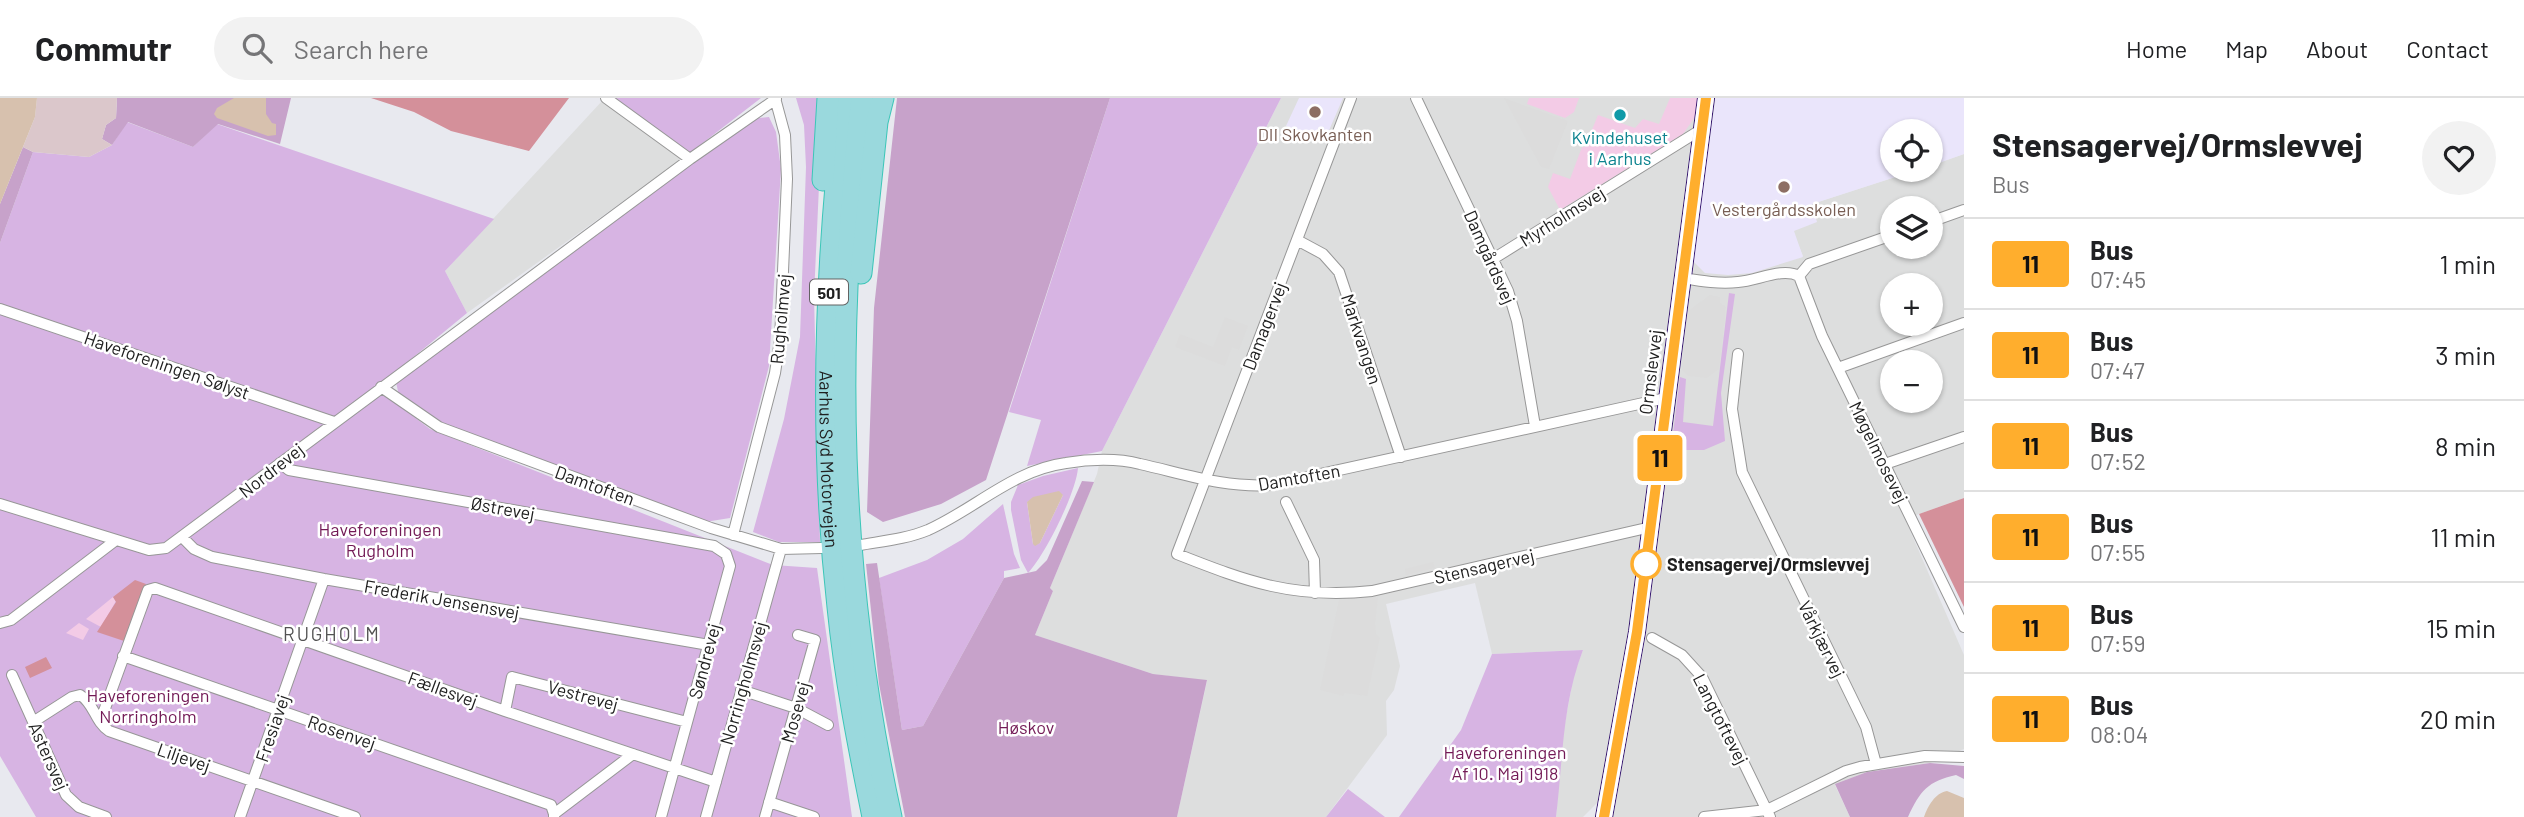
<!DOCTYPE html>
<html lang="en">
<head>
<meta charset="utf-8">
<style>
  :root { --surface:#fff; --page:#f2f2f2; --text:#202124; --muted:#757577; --line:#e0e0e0 }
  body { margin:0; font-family:Barlow,sans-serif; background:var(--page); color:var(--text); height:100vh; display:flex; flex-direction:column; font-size:26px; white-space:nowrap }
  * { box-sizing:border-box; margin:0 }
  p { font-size:23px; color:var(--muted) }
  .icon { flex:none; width:38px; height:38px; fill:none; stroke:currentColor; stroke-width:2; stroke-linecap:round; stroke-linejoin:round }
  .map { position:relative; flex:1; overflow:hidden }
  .panel { display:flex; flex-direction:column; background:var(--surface); width:560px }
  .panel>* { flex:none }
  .badge { padding:0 14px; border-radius:5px; font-size:24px; line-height:46px }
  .buttons { position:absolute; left:1880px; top:21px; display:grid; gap:14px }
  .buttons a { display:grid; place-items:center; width:63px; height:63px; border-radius:50%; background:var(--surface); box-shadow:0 2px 5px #0004; font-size:35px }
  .map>.badge { position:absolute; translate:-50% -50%; box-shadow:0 0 0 4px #fff }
  .round { display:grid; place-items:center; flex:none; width:74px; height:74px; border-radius:37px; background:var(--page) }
  .head { display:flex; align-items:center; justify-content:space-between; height:119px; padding:0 28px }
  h1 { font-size:33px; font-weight:700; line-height:52px }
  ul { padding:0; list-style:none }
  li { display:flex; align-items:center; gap:21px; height:91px; padding:0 28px; border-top:2px solid var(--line) }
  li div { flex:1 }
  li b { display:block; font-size:26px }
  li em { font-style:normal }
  li .badge { min-width:77px; font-weight:700; text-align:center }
  header { display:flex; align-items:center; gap:42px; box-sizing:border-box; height:98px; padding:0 35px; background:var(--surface); border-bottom:2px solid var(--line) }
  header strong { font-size:33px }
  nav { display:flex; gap:38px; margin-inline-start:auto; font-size:24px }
  .search { width:490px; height:63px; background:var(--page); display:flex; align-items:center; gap:18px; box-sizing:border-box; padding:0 24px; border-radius:38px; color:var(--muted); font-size:26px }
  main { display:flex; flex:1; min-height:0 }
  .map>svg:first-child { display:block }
</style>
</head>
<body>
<header>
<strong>Commutr</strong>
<div class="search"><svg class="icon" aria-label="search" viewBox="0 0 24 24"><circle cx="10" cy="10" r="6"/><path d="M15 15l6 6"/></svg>Search here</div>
<nav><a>Home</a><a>Map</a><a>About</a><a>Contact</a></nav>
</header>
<main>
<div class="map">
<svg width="1964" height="719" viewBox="0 0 1964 719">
  <rect width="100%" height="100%" fill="#e8e9ef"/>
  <path fill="#dddede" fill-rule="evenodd" d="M1281 0H1699L1634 512 1599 703 1583 719H1556L1563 635 1574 576 1583 552 1492 556 1475 485 1386 506 1400 568 1394 592 1386 603 1387 637 1326 719H1177L1207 583 1153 576 1035 537 1053 493 1050 490 1097 376 1102 353Z
    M602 3 682 61 467 215 445 173Z
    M1964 56V400L1905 421 1964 557V651L1930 665 1867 674 1835 687 1850 719H1608L1639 570 1692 162 1803 158 1793 133 1812 106 1917 72H1930V68ZM1892 110H1930V149H1892ZM1892 187H1930V226H1892ZM1892 264H1930V303H1892Z"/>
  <path fill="#eae5fb" d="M1299 0H1343L1324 44 1286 28Z
    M1716 0H1964V56L1930 68V33H1892V72H1917L1812 106 1817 124 1794 133 1803 159 1752 175 1728 177 1705 175 1692 162Z"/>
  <path fill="#d7b4e3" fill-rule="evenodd" d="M605 0H761L682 61 602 3Z
    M796 0H823L814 198 820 444H779L753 434 784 321 800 239 806 69 804 27Z
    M1110 0H1281L1102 353 1027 368 1041 322 1009 314Z
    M769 19 776 34 781 71 769 268 730 420 705 424 438 326 399 298 396 284 750 21Z
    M127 24 193 49 217 26 494 121 445 173 467 215 376 290 430 331 773 467 817 470 852 719H36L0 658V145L33 54 89 59 112 47Z
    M1729 195 1735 196 1721 295 1725 343 1704 352H1671L1680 279 1686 281 1683 324 1713 328Z
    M1078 370C1076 395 1045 457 1028 475L1021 462 1011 412V404L1018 387 1043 378ZM1063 397 1040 445 1033 446 1027 404Z
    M1003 406 1014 456 1020 470 1004 473V480L923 628 902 632 879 480 927 462 963 441Z
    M1583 552C1562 606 1563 662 1556 719H1399L1461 632 1492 556Z
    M1348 691 1385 719H1326Z"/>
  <path fill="#c7a2ca" d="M117 0H291L280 46 218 26 193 49 128 24 112 47 102 41 106 27 116 20Z
    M897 0H1110L986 382 941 406 883 424 867 414 874 210Z
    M23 49 33 54 0 145V106Z
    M1082 383 1094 384 1050 490 1053 493 1035 537 1153 576 1207 582 1177 719H905L879 586 866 466 877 465 902 632 923 628 1004 480 1036 473 1047 462Z
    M1930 665 1964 668V681L1956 677C1928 683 1920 693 1908 719H1850L1835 686 1867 674Z"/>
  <path fill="#dbc7cb" d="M37 0H117L116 20 106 27 102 41 112 47 89 59 33 54 23 49 35 19Z"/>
  <path fill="#f3cbe6" d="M1529 0H1579L1574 14 1565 20 1527 6Z
    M1670 0H1699L1697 16 1683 36 1560 112 1548 89 1553 75 1570 81 1582 49H1585L1598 17 1635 30 1643 21 1659 26Z
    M113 499 116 503 101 529 86 521Z
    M79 525 89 531 83 542 66 535Z"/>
  <path fill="#d4909a" d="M371 0H569L529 53 451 33 414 14Z
    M1964 400V509L1919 416Z
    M135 482 146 486 124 543 97 534 116 504 113 499Z
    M46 559 52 570 30 580 25 569Z"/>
  <path fill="#dcdcdc" d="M1504 0 1568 23 1549 71 1541 69Z
    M1710 197 1720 199V205L1726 209 1719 271 1707 280 1688 278 1682 272 1688 213Z
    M1225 219 1248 228 1239 252 1232 249 1225 268 1175 249 1180 236 1213 249Z
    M1433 464 1435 470 1406 477 1405 471Z
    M1378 499 1375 527 1376 536 1380 540 1367 598 1345 595 1343 598 1320 592 1339 502Z"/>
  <path fill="#d7c1ae" d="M0 0H37L35 19 0 106Z
    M234 0H266V16L272 25 276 26V37L268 38 217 20 214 16 217 10Z
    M1059 393 1063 397 1040 445 1035 448 1033 446 1027 404 1033 399Z
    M1947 693 1964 700V719H1924C1928 708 1935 695 1947 693Z"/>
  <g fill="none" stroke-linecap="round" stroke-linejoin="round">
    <g stroke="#979797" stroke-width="12">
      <path id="street" d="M606 0 690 61
        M1351 0 1177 456C1248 484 1294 501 1372 493L1651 429
        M1416 0 1508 193 1517 223 1535 328
        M1930 124 1964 112
        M1297 142 1323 156 1339 174 1401 359
        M1493 161 1702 31
        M1799 178 1822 238 1964 529
        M1799 178 1809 166 1892 137
        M1682 180C1701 183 1719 186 1738 184 1757 183 1782 169 1799 178
        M0 211 334 324
        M1738 256 1732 311 1742 374 1866 629 1876 666
        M1838 270 1964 225
        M381 289 439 329 711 430 781 451 822 450
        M280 365 289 372 714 448 726 456 730 468 661 719
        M1885 366 1964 339
        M1286 404 1314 462 1315 495
        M0 406 149 452 166 450 690 61 776 1
        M733 437 775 275 780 242 787 81 785 37 775 0
        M182 439 194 451 212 459 324 481 709 547
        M860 447C883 443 906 441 928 432 975 411 1013 372 1066 365 1089 361 1118 360 1140 366 1185 376 1224 390 1271 387L1666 300
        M0 525 11 522 116 442
        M1652 540 1682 557 1702 579 1770 719
        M123 558 551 707 554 716
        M12 577 66 697 79 709 106 719
        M741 592 796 610 828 627
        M505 613 512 579 687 624
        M33 624 72 599 80 597C94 605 95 624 109 633L355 719
        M100 624 148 492 155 490 505 613 716 684
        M769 704 814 719
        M240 719 324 481
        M554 719V716L633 656
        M706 719 781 451
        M765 719 815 542 798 537
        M1704 719 1767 712 1846 673 1860 669 1925 658 1964 659"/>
    </g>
    <g stroke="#32136b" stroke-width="18">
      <path id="secondary" d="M1604 719 1637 534 1706 0"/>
    </g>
    <g stroke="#3cc6b8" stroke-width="23">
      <g id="highway">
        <path id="s1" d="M845 0C825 169 819 340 838 509 845 580 859 650 873 719"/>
        <path d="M862 0C834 246 838 477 891 719"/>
        <path d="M823 82 828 0"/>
        <path d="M861 175 877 24 883 0"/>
      </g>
    </g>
    <use href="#street" stroke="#fff" stroke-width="10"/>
    <use href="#secondary" stroke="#d1c3f2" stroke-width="16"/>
    <use href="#highway" stroke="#9ad9dd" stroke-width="21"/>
  </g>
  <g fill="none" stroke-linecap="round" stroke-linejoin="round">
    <g stroke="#fff" stroke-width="16">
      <path id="line" d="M1604 719 1637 534 1706 0"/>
    </g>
    <use href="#line" stroke="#ffae2d" stroke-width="10"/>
  </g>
  <g fill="#8d6e63" stroke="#fff" stroke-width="2.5">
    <circle cx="1315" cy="14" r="7"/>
    <circle cx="1784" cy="89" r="7"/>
  </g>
  <circle fill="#0f9aa8" stroke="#fff" stroke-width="2.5" cx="1620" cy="17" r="7"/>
  <circle fill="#fff" stroke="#ffae2d" stroke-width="3.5" cx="1646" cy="466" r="14"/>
  <g text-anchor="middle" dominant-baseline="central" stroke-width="5" stroke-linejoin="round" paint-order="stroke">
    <rect fill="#fff" stroke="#636363" stroke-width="2" x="810" y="181.5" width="38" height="25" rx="5"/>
    <g font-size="16" font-weight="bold" fill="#202020">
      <text x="829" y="194">501</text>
    </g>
    <g font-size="18" fill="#785e54" stroke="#fff">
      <text x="1315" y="36">DII Skovkanten</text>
      <text x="1784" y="111">Vestergårdsskolen</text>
    </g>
    <g font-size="18" fill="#0d838f" stroke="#fff">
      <text x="1620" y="39">Kvindehuset<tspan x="1620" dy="21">i Aarhus</tspan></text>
    </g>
    <g font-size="18" fill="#202020" stroke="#fff">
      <text transform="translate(1562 118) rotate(-32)">Myrholmsvej</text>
      <text transform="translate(1490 159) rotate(66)">Damgårdsvej</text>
      <text transform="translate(780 221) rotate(-85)">Rugholmvej</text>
      <text transform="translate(1264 228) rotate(-69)">Damagervej</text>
      <text transform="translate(1362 241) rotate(72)">Markvangen</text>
      <text transform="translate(167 267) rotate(19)">Haveforeningen Sølyst</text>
      <text transform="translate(1650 274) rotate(-83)">Ormslevvej</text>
      <text transform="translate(1879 354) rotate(64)">Møgelmosevej</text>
      <text stroke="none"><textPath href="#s1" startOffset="362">Aarhus Syd Motorvejen</textPath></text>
      <text transform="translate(271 372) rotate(-38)">Nordrevej</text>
      <text transform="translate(1299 379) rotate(-10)">Damtoften</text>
      <text transform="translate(595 387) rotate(20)">Damtoften</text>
      <text transform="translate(503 410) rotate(10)">Østrevej</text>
      <text transform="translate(1484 468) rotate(-13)">Stensagervej</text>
      <text transform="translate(442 501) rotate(10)">Frederik Jensensvej</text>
      <text transform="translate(1822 541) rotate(64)">Vårkjærvej</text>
      <text transform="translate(704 563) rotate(-75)">Søndrevej</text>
      <text transform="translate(743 585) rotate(-74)">Norringholmsvej</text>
      <text transform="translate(443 591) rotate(20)">Fællesvej</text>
      <text transform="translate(583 597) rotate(15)">Vestrevej</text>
      <text transform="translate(795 614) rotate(-74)">Mosevej</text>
      <text transform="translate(1721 621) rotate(63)">Langtoftevej</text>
      <text transform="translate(272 630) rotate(-71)">Fresiavej</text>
      <text transform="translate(342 634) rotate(19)">Rosenvej</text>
      <text transform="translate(49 658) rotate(66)">Astersvej</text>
      <text transform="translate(184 659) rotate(19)">Liljevej</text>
    </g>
    <g font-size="18" fill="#731a56" stroke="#fff">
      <text x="380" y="431">Haveforeningen<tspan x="380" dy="21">Rugholm</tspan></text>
      <text x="148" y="597">Haveforeningen<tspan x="148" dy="21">Norringholm</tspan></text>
      <text x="1026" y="629">Høskov</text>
      <text x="1505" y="654">Haveforeningen<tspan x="1505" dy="21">Af 10. Maj 1918</tspan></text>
    </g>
    <g font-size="18" font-weight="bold" fill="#202020" stroke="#fff" text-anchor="start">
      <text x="1667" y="466">Stensagervej/Ormslevvej</text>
    </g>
    <g font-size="19" letter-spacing="2" fill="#535353" stroke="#fff">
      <text x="332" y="535">RUGHOLM</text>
    </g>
  </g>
</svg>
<div class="buttons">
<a><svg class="icon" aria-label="locate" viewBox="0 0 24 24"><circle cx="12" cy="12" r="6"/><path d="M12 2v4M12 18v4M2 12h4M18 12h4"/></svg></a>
<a><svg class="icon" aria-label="layers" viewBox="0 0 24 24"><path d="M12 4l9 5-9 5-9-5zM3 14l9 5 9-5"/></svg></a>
<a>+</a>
<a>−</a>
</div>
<b class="badge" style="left:1660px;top:360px;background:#ffae2d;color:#111">11</b>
</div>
<section class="panel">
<div class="head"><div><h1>Stensagervej/Ormslevvej</h1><p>Bus</p></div><a class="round"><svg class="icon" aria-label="heart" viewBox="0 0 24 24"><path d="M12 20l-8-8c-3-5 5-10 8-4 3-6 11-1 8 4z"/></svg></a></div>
<ul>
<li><span class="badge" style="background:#ffae2d;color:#111">11</span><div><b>Bus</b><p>07:45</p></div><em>1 min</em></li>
<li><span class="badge" style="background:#ffae2d;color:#111">11</span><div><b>Bus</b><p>07:47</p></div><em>3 min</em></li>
<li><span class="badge" style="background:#ffae2d;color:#111">11</span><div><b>Bus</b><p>07:52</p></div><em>8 min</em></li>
<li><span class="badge" style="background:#ffae2d;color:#111">11</span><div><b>Bus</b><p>07:55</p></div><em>11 min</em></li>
<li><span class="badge" style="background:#ffae2d;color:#111">11</span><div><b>Bus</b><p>07:59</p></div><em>15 min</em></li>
<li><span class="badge" style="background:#ffae2d;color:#111">11</span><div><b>Bus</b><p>08:04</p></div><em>20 min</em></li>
</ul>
</section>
</main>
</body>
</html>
